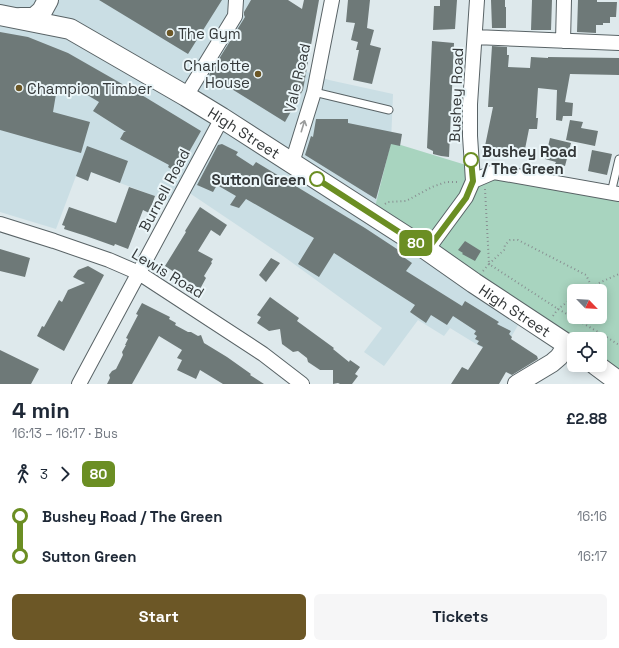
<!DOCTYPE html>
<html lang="en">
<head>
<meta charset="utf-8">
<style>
  :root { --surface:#fff; --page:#f6f6f7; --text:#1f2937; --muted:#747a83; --accent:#6c5726 }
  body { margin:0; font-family:"Space Grotesk",sans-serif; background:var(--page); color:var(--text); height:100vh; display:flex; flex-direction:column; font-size:15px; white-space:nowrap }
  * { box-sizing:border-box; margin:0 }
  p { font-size:13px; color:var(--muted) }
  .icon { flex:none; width:22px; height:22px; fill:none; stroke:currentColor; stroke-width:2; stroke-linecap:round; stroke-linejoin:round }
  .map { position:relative; height:384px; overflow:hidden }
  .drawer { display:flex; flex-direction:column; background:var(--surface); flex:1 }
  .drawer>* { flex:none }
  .badge { padding:0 8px; border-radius:6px; font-size:14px; line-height:26px }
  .needle { width:26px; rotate:115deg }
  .fabs { position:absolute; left:567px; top:284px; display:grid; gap:8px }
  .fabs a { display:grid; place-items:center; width:40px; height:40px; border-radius:6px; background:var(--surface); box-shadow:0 2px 10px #0003; font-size:20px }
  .map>.badge { position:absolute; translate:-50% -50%; box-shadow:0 0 0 2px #fff }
  .legs { display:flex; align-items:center; gap:6px; height:44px; padding:0 12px; font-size:13px }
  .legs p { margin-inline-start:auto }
  .head { display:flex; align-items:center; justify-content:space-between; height:68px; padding:0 12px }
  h1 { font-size:22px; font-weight:700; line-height:30px }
  .cta { display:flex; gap:8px; margin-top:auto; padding:8px 12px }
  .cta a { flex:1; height:46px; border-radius:6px; background:var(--accent); color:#fff; font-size:16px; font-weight:700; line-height:46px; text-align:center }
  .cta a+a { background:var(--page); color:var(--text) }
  ul { padding:0 12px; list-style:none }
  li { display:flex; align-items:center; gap:14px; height:40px; font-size:15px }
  li i { display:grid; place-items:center; width:6px; height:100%; margin:0 5px; background:currentColor }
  li i::after { content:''; width:10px; height:10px; margin:-5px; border:3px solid; border-radius:50%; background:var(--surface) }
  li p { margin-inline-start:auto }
  li:first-child i { background:linear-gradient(#0000 50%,currentColor 0) }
  li:last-child i { background:linear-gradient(currentColor 50%,#0000 0) }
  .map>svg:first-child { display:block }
</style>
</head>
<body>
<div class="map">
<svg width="619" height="384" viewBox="0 0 619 384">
  <rect width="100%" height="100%" fill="#dee9ec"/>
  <path fill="#cadee4" d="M0 0H251L243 14 292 63 307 72 329 80 393 94 391 142 373 215 521 320 499 358 450 328 444 336 418 320 384 366 364 352 382 328 283 256 185 190 173 203 91 172 88 181 76 176 56 229 0 212Z"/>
  <path fill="#a8d4bf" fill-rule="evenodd" d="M391 142 466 165 465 181 471 185 498 177 619 199V382L600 365V339H574L373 215ZM574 291H600V317H574Z"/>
  <path fill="#6e7978" d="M99 0H222L188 54Z
    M251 0H288L302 9 304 0H319L303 90 285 122 209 75 245 17 244 15V12Z
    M348 0H370L367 28 374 30 370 45 381 48 372 84 353 80 359 50H356L358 42 351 40 355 23 346 22Z
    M440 0H457L455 29 433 30 434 6H440Z
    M491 0H505V7H506V28H492Z
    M532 0H552L551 30H531Z
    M578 0H597V2H617L616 17H610V23H603V25H596V33L577 32Z
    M0 32 28 37 68 53 145 97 201 131 177 173 168 167 169 165 120 139 124 132H126L93 111 99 102 72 86 67 95 57 88 53 112 90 122 81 153 0 130Z
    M432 41 454 43 449 157 441 156 433 154V151L427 148Z
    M492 46 507 47V55H509L508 67 530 68 531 57 548 58V57L619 58V75L570 74 565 102 573 103 572 116H563L562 121 556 120 557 90 538 88 536 118H538L537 129H529L524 154 503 150V149L485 146 493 107H488Z
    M316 119H348V123L402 134 400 146 391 144 376 199 305 155 311 136 313 137Z
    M570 120 583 122 581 128 598 131 595 146 566 140Z
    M550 138 571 143 565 166 555 164 556 162 545 159Z
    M222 144 238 152 236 155 253 166 256 162 365 228 403 253 402 256 412 263 406 271 462 306 465 301 499 322 497 324 511 331 509 334 512 337 511 339 537 356 538 359 512 375 506 372 499 384H451L462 367 468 370 483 347 477 344 479 341 475 339 477 336 474 334 476 331 453 316 447 325 431 315 426 323 410 312 415 305 334 253 319 277 298 264 314 238 246 199 239 208 230 205 236 196 217 185 213 192 197 185 218 145Z
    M87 146 128 161 120 183 91 172 88 181 76 176Z
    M592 150 612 154 607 175 588 171Z
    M129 187 155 196 149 213 143 210 128 249 115 244 114 246 86 236 64 229 65 226 62 225 69 207 116 223Z
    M200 207 227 225 220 236 211 230 198 251 213 259 211 262 212 263 204 276 206 278 200 289 165 266 186 232 185 231Z
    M465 241 481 251 475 261 462 254 463 253 458 250Z
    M0 249 30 258 25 277 0 271Z
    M271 258 280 263 266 282 259 275Z
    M88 266 104 275 64 351 37 336 42 326 44 327 59 300 62 302 68 290 85 283 73 277 78 270Z
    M270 297 299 318 297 321 334 348 333 349 349 362 350 360 360 367 355 374 358 376 352 384H340L338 383 333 384V370H320L308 362 307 358 298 351 293 352 282 344 280 329 269 331 257 323 261 317 257 315Z
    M142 303 170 317 169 319 176 323 175 325 188 332H191L198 336 201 335 204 343 227 357 251 374 250 375 264 384H223L200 370 196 379 177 370 182 360 177 358 182 350 159 336 132 384H107L110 378 109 375 112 371 116 369 123 355 122 352 126 345H125L128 339 126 338 138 315 136 314Z
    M0 350 39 369 31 384H0Z"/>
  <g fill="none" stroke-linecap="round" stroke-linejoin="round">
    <g stroke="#596366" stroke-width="9">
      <path id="service" d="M314 92 389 110
        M611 193 619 159"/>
    </g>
    <g stroke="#596366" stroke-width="16">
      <path id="minor" d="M475 37 619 43
        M563 41 564 0
        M186 96 235 16 236 0
        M292 163 314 92 332 0
        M473 181 494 172 619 194
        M0 224 54 241 109 260 139 273 263 354 302 384
        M427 250 466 197 473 181 470 136V104L477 0
        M79 384 222 118"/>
    </g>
    <g stroke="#596366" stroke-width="20">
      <path id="tertiary" d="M517 384 552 363 559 357 567 345"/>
    </g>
    <g stroke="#596366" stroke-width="22">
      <g id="secondary">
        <path id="s1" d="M0 15 70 29 186 96 222 118 427 250 474 283 574 349"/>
        <path d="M20 18H34L42 11 48 0"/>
        <path d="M596 365 619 382"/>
      </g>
    </g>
    <path stroke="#889092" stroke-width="2" stroke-dasharray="1 3" stroke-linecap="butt" d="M485 189 489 264
      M385 204 388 202 406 201 432 187 446 182H459
      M489 264 504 250 505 245 510 240H518L586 275 592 287
      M483 271 489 264 558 309 605 336 619 345
      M585 291 601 282 619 274
      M553 316 558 309 574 297"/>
    <use href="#service" stroke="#fff" stroke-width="7"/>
    <use href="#minor" stroke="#fff" stroke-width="14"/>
    <use href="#tertiary" stroke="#fff" stroke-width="18"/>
    <use href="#secondary" stroke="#fff" stroke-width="20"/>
  </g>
  <defs><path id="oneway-shaft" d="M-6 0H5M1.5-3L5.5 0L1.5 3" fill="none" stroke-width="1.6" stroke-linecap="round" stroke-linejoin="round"/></defs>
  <use stroke="#9a9c9c" href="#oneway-shaft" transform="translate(303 126) rotate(-73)"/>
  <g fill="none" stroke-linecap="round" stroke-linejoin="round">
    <g stroke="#fff" stroke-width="9">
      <path id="line-1" d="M317 179 427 250 466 198 473 181 471 160"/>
    </g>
    <use href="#line-1" stroke="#6b8e23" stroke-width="6"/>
  </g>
  <g fill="#6c5726" stroke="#ebf6f9" stroke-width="1.5">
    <circle cx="170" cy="33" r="4"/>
    <circle cx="258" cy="74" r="4"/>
    <circle cx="19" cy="88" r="4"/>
  </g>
  <g fill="#fff" stroke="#6b8e23" stroke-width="2">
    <circle cx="471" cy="160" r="7"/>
    <circle cx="317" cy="179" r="7"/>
  </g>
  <g text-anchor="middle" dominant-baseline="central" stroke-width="4" stroke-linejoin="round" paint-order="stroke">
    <g font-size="15" fill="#35393a" stroke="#ebf6f9" text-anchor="start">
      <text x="178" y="33">The Gym</text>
      <text x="250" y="65" text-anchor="end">Charlotte<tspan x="250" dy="17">House</tspan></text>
      <text x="27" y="88">Champion Timber</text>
    </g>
    <g font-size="15" fill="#35393a" stroke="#ebf6f9">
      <text transform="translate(297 78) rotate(-77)">Vale Road</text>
      <text transform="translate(456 95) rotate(-88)">Bushey Road</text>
      <text stroke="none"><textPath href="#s1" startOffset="274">High Street</textPath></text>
      <text transform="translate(164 190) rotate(-62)">Burnell Road</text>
      <text transform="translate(168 273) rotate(31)">Lewis Road</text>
      <text stroke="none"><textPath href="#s1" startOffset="598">High Street</textPath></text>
    </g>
    <g font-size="15" font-weight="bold" fill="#35393a" stroke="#ebf6f9" text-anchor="start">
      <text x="482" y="151">Bushey Road<tspan x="482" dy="17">/ The Green</tspan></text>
      <text x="306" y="179" text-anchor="end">Sutton Green</text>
    </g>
  </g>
</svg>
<div class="fabs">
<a><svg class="needle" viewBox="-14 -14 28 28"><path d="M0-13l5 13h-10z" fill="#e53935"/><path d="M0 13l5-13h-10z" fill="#747a83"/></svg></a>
<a><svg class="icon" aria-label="locate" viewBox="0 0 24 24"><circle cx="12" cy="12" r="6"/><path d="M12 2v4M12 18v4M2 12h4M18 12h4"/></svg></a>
</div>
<b class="badge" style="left:416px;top:243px;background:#6b8e23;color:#fff">80</b>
</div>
<section class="drawer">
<div class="head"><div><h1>4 min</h1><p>16:13 – 16:17 · Bus</p></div><b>£2.88</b></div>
<div class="legs"><svg class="icon" aria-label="walk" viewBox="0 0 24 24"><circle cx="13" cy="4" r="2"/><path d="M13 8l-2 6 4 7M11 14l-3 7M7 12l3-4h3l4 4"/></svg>3<svg class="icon" aria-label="forward" viewBox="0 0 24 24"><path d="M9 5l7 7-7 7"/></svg><b class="badge" style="background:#6b8e23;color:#fff">80</b></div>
<ul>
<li><i style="color:#6b8e23"></i><b>Bushey Road / The Green</b><p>16:16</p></li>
<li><i style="color:#6b8e23"></i><b>Sutton Green</b><p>16:17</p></li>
</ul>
<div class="cta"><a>Start</a><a>Tickets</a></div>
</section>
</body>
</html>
